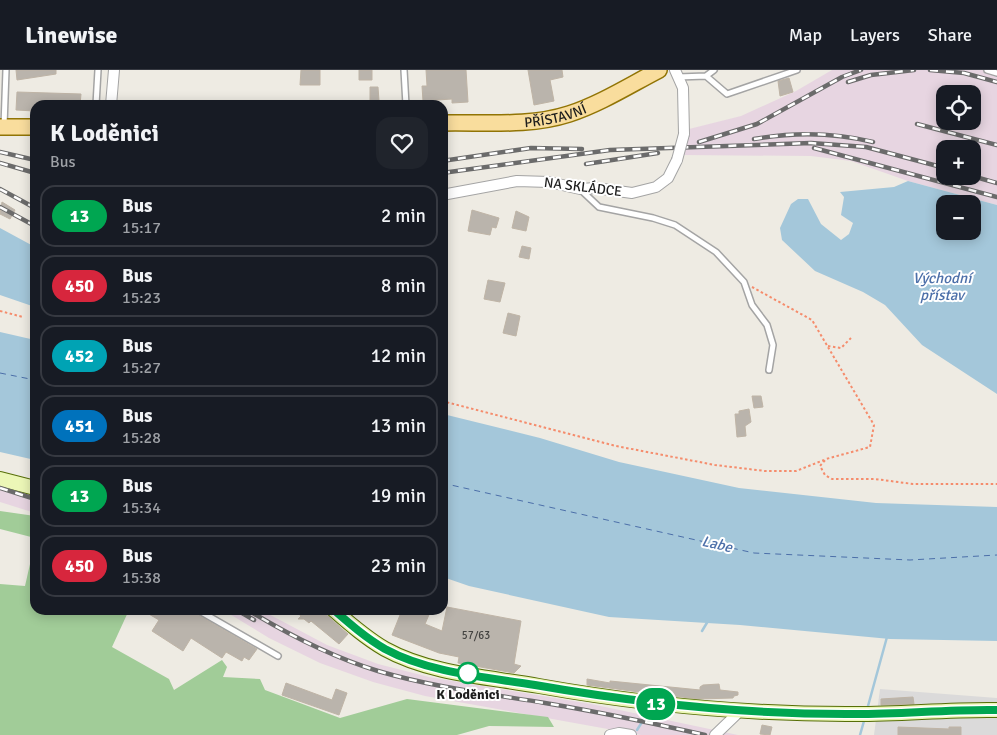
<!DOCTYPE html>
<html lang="en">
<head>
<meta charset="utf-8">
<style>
  :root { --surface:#171b24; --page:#20242c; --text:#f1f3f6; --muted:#9ea1a6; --line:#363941 }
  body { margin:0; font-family:Signika,sans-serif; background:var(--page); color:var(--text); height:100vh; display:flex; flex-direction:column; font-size:19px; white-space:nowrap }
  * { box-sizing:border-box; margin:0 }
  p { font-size:16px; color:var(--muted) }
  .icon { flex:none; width:28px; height:28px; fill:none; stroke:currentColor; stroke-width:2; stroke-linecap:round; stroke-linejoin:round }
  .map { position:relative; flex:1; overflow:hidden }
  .sheet { position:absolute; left:30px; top:30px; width:418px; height:515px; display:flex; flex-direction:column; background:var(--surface); border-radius:15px; box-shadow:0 2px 12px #0003 }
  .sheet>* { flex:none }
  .badge { padding:0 10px; border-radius:16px; font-size:18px; line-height:32px }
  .fabs { position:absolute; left:936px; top:15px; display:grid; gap:10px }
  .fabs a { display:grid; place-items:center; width:45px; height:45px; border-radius:10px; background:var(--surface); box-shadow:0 2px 12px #0003; font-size:25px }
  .map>.badge { position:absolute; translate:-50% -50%; box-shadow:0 0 0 2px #fff }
  .round { display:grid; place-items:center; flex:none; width:52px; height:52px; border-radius:15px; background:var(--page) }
  .summary { display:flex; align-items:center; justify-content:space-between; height:85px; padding:0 20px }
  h1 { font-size:24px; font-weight:800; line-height:38px }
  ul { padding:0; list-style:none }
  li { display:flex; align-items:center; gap:15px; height:62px; margin:0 10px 8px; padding:0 10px; border:2px solid var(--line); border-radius:15px }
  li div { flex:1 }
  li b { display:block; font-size:19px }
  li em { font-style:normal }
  li .badge { min-width:55px; font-weight:700; text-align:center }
  header { display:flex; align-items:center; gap:30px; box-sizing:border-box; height:70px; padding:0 25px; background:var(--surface); border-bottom:1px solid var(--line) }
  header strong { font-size:24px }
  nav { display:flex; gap:28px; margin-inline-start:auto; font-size:18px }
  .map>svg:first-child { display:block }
</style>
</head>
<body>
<header>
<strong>Linewise</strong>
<nav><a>Map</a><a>Layers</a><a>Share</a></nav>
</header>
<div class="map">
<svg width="997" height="665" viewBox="0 0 997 665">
  <rect width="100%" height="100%" fill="#eeebe3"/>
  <path fill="#dbdada" d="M880 619 997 628V665H874Z"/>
  <path fill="#e7d5e1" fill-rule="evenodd" d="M832 0H997V135L908 111 851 91 811 86 683 85 689 59 741 46 796 21ZM945 24H972V51H945ZM945 79H972V106H945Z
    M0 412 35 422V443L0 432Z
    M223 540H261L327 575 378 594 429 607 591 634 738 665H641L425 626 373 612 320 593 269 568Z"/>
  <path fill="#a1cc98" d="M0 441 35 446V468L0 459Z
    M35 472V540H129L112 577 169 609 174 620 222 590 227 597 223 607 260 609 265 620 340 648 407 629 548 647 554 657 489 656 457 665H0V514L25 516Z"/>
  <path fill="#a4c7da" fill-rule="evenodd" d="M908 111 997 135V324L922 275 885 235 863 222 815 201 782 170 780 158 791 134 798 129H808L821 154 841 170 849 164 853 153 841 145 844 127 840 122 894 117ZM945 134H972V161H945Z
    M0 158 35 177V237L0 225Z
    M0 262 35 270V390L0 382Z
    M443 344 540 368 619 392 739 418 876 433 997 437V571L890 569 740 555 609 547 469 516 443 507Z"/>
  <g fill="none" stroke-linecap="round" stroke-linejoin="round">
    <path stroke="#a4c7da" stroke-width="2.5" d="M702 561 708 551
      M868 636 887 567
      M637 660 649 641
      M860 665 864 651"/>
    <path stroke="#4c6fa9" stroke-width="1" stroke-dasharray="6 5" stroke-linecap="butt" d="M0 303 35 310
      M442 413 754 483 910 490 997 485"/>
  </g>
  <path fill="#bab4ac" stroke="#bfb4a6" d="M16 0H56V4L17 10Z
    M301 0H320V15H300Z
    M359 0H372V10H359Z
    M426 0H466L468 32 452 33V29L423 31 422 16H427Z
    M528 0H562L563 7 550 10 554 31 534 35Z
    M789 8 793 22 780 26 778 11Z
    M370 17H378L379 31H370Z
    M17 22 81 24 80 35H35V41L16 40Z
    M2 132 15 140 10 149 0 144Z
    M472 140 499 148 496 158 492 157 490 165 468 161Z
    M516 141 529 147 526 161 512 158Z
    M522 176 531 178 529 189 519 187Z
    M488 210 505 213 500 232 484 229Z
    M508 243 520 246 516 266 503 263Z
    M752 326H761L763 337 754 338Z
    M749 339 751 352 745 356 746 366 737 367 735 344H739V341Z
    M447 537 521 551 514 594 521 596 514 603 458 593 459 587 439 583 392 565 402 540H431L425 554 442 561Z
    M142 540H190L257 579 249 590 244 587 242 591 226 582 222 588 191 568 183 581 152 561 159 550Z
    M294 540H321L348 564 339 574 311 551 309 553 304 549H298L301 546Z
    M587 609 610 613V611L700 620V617L703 615 719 614 720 620 738 622V625L734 626 733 628 699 629 654 624 587 615Z
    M286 613 332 630 336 619 347 623 339 645 282 625Z
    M913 627 914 634 881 635V629Z
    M762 655 772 657 770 665 760 664Z
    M898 657 949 659V657H961V665H898Z"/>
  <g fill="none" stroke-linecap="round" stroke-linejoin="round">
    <g stroke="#a4a4a4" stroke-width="8">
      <path id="service" d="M404 0 406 35
        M987 0 997 3
        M706 6 727 24 797 0
        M678 7 706 6 714 0
        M96 35 98 0
        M4 56 6 0
        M582 121 599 137 653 148 675 155 716 182 744 212 752 235 767 255 773 275 769 300
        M198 540 278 586"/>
    </g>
    <g stroke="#a4a4a4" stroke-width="12">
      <path id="minor" d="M675 0 683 18 684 64
        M111 35 114 0
        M442 125 517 111 549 112 580 119 596 118 632 123 656 117 668 108 677 90
        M610 665 619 663 631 665
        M715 665 741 640"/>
    </g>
    <g stroke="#576f08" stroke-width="16">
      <path id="secondary" d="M0 409 35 418
        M334 540C350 554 366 568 385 579 430 604 489 607 539 616 640 634 743 644 846 644 896 645 947 639 997 640"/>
    </g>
    <g stroke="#917405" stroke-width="18">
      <g id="primary">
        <path id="s1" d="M442 53C484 52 529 57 569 44 600 34 630 15 659 0"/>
        <path d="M0 57H35"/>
      </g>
    </g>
    <path stroke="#f58c6c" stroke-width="2" stroke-dasharray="2.5 2.5" stroke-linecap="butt" d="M752 217 812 250 874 355 870 377 826 389 820 396 825 405 832 409H875L913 414H997
      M0 241 23 247
      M828 276 841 278 851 268
      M442 331 616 376 715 395 765 401H796L824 390"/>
    <use href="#service" stroke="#fff" stroke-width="5"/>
    <use href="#minor" stroke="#fff" stroke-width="10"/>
    <use href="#secondary" stroke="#ecf7b7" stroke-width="14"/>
    <use href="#primary" stroke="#f9dd9d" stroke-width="15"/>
    <g stroke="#6b6b6b" stroke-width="4.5">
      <path id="rail" d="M930 0 964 3 997 12
        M848 12 871 5 914 0
        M917 54 997 75
        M754 69C794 62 832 62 873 72
        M699 72 757 54 842 7 861 0
        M814 78 997 127
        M0 82 35 90
        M442 91 531 78 582 79
        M0 93 35 103
        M586 94 658 83
        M442 103 610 80 811 73 866 77 945 98
        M972 106 997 113
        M0 119 35 138
        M0 137 35 156
        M0 418 35 429
        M237 540 254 550
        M248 540C289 565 332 587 378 601 432 617 490 624 545 633 599 642 652 653 705 665"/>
    </g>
    <use href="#rail" stroke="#fff" stroke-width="2.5" stroke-dasharray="8" stroke-linecap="butt"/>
    <g stroke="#a4a4a4" stroke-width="12" stroke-linecap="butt">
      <path id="minor-bridge" d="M677 90 684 64"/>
    </g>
    <use href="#minor-bridge" stroke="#fff" stroke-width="10"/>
  </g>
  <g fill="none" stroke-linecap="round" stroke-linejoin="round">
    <g stroke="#fff" stroke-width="11">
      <path id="line" d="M334 540C350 554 366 568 385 579 429 603 486 607 535 615 638 633 742 644 846 644 896 645 947 639 997 640"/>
    </g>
    <use href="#line" stroke="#00a651" stroke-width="8"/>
  </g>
  <circle fill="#fff" stroke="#00a651" stroke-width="2.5" cx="468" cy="603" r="10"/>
  <g text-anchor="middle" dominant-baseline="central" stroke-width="4" stroke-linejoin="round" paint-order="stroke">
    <g font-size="11" fill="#444341">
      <text x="476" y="565">57/63</text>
    </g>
    <g font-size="14" fill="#1d1d1d" stroke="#fff">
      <text stroke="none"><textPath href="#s1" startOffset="114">PŘÍSTAVNÍ</textPath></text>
      <text transform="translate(583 117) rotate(7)">NA SKLÁDCE</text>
    </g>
    <g font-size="14" font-weight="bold" fill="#1d1d1d" stroke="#fff">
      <text x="468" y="624">K Loděnici</text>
    </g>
    <g font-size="15" font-style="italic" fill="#4c6fa9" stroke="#fff">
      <text x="942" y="208">Východní<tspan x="942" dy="17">přístav</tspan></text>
      <text transform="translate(717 474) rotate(13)">Labe</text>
    </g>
  </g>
</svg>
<div class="fabs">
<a><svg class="icon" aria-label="locate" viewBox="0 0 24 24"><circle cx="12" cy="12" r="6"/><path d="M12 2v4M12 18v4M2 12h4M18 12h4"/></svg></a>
<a>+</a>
<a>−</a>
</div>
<b class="badge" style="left:656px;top:634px;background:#00a651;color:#fff">13</b>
<section class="sheet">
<div class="summary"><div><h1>K Loděnici</h1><p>Bus</p></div><a class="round"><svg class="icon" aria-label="heart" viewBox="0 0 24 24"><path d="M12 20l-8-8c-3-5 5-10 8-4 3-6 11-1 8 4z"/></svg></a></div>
<ul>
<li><span class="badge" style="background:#00a651;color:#fff">13</span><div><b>Bus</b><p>15:17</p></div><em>2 min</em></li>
<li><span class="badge" style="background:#d7263d;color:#fff">450</span><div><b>Bus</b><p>15:23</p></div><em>8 min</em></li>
<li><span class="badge" style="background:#00a3b4;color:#fff">452</span><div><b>Bus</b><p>15:27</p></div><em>12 min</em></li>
<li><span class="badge" style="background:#0072bc;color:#fff">451</span><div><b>Bus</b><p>15:28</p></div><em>13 min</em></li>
<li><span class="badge" style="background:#00a651;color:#fff">13</span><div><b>Bus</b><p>15:34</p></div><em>19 min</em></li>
<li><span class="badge" style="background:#d7263d;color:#fff">450</span><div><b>Bus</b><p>15:38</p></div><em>23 min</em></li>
</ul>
</section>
</div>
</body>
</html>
